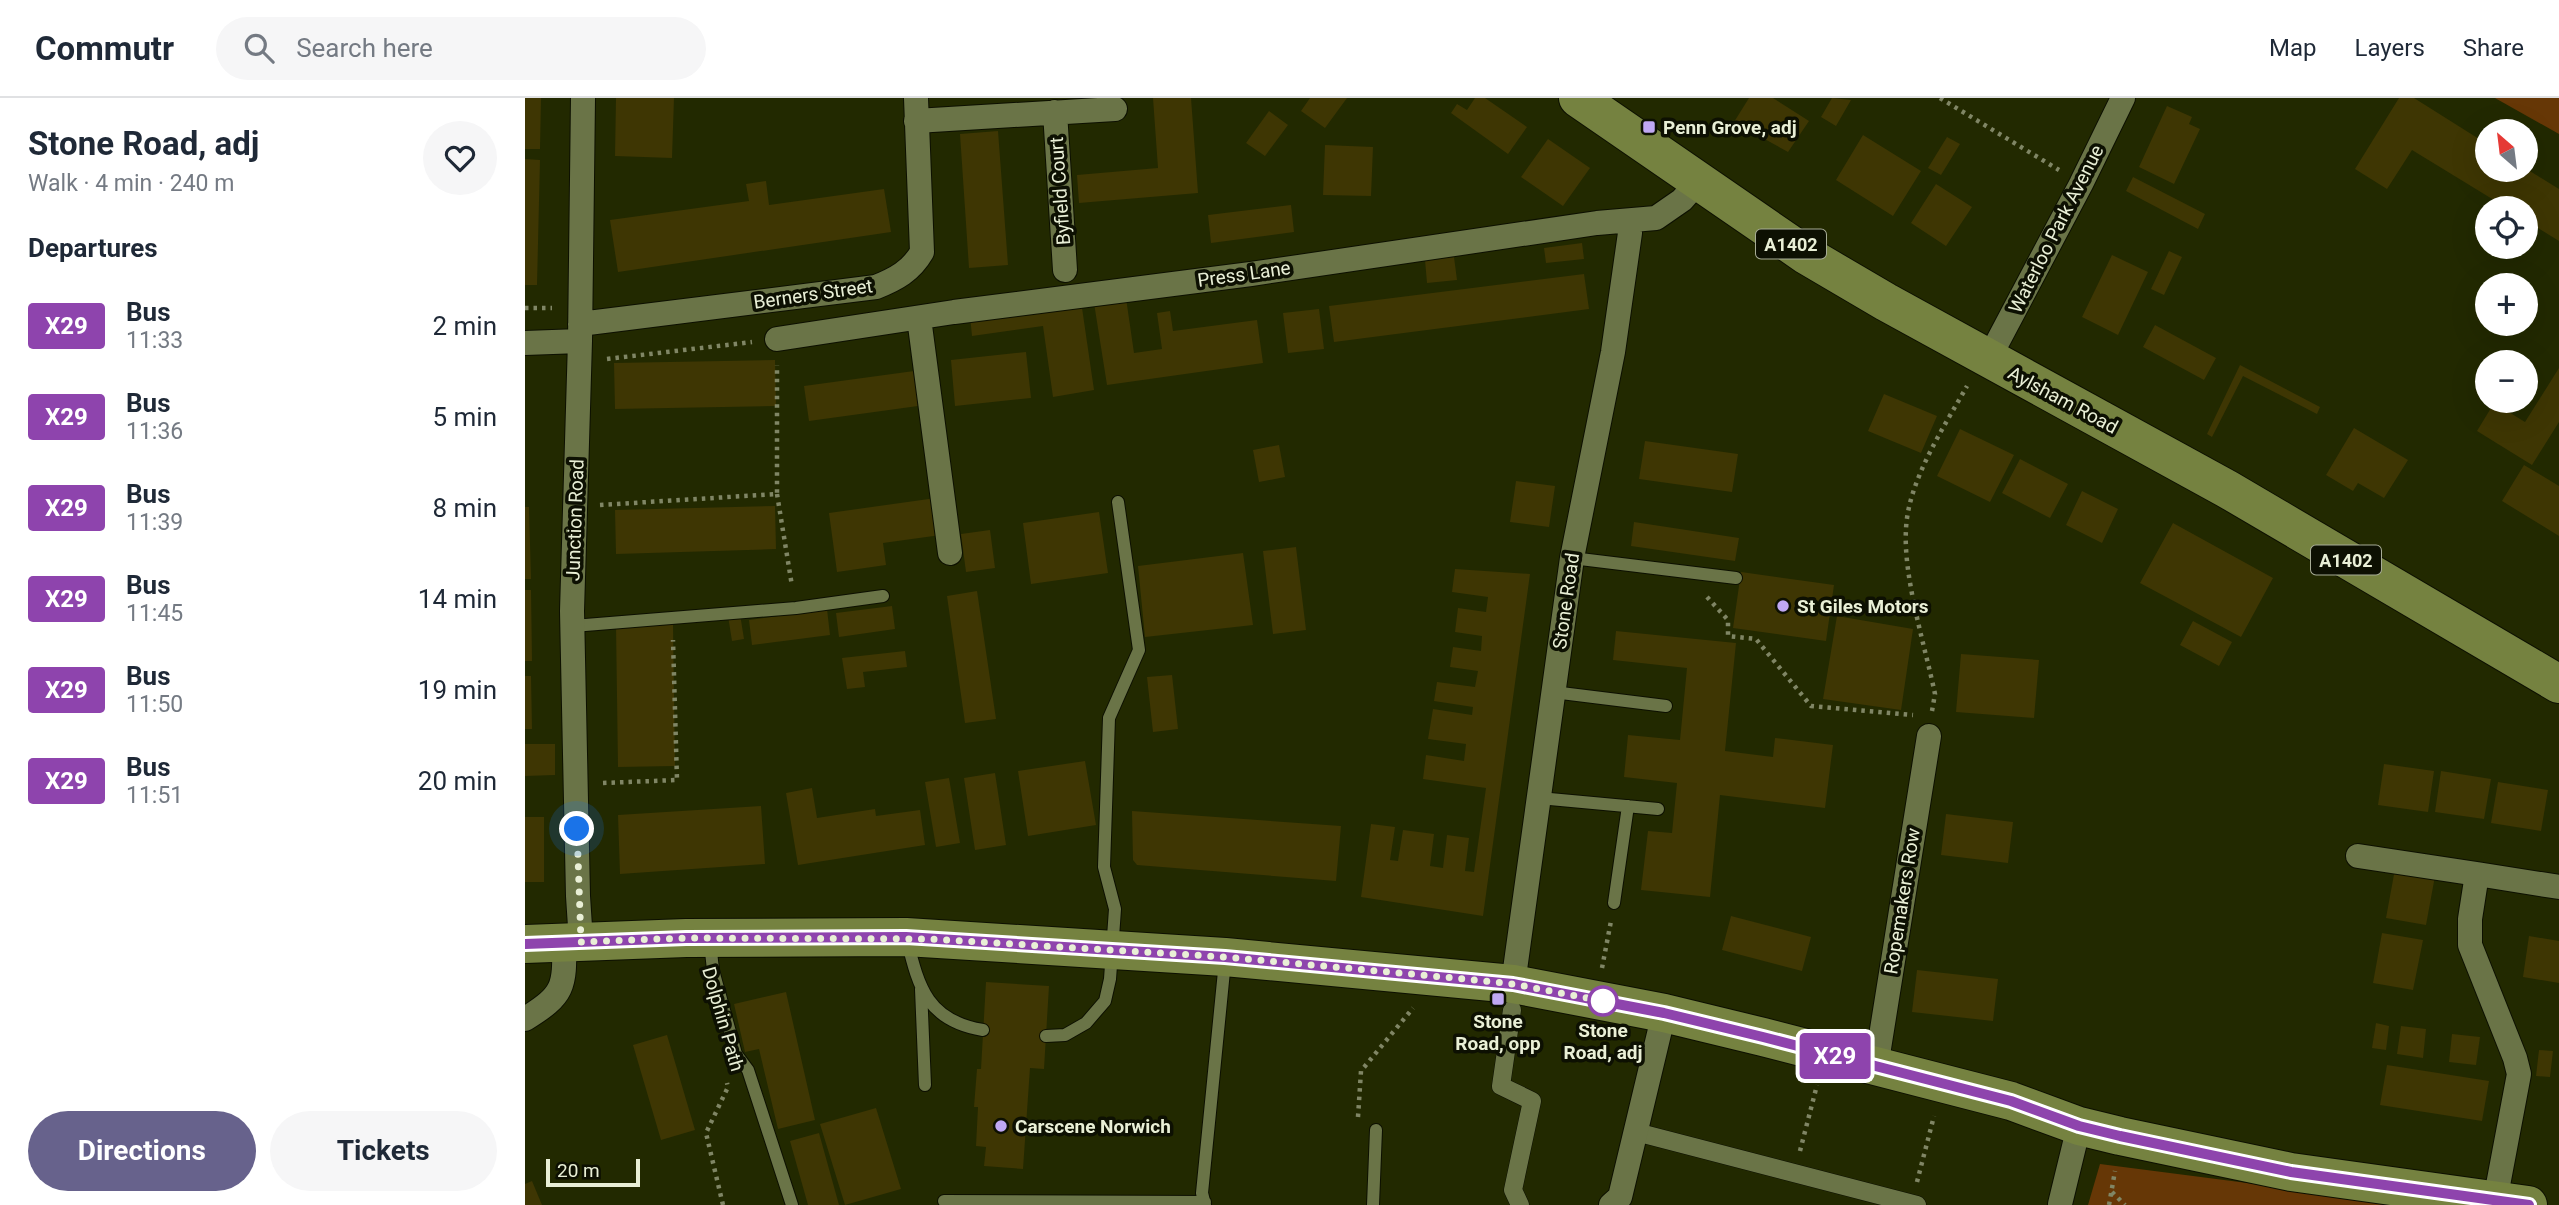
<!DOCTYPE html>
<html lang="en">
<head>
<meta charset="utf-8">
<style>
  :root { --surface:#fff; --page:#f6f6f7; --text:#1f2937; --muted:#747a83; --line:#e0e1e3; --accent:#67628c }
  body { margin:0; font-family:Roboto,sans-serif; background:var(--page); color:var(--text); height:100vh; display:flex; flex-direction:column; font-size:26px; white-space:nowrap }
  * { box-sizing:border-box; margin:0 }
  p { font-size:23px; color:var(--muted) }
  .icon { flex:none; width:38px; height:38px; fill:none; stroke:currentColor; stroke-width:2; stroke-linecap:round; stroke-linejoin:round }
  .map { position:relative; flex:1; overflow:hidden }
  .panel { display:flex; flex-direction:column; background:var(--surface); width:525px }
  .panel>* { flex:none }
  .badge { padding:0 14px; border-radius:5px; font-size:24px; line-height:46px }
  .needle { width:46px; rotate:332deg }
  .buttons { position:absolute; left:1950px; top:21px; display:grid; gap:14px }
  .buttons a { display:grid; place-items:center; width:63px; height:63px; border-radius:50%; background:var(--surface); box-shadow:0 7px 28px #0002; font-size:35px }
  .scale { position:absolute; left:21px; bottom:18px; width:94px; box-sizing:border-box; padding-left:7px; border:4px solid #e9efd6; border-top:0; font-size:19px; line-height:24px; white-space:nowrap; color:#e9efd6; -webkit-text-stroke:5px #0d1002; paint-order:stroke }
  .you { position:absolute; width:35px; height:35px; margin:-18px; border:5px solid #fff; border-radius:50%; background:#1a73e8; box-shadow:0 0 0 10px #1a73e833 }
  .map>.badge { position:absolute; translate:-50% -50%; box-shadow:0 0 0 4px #fff }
  h2 { padding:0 28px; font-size:26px; line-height:63px }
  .round { display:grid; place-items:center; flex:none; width:74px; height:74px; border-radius:37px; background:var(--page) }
  .headline { display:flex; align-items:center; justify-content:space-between; height:119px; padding:0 28px }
  h1 { font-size:33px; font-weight:700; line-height:52px }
  .primary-button { display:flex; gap:14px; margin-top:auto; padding:14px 28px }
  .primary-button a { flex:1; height:80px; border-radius:42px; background:var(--accent); color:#fff; font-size:28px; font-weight:700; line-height:80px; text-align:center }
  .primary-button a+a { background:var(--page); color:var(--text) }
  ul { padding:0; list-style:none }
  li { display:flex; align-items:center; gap:21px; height:91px; padding:0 28px }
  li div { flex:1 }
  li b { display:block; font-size:26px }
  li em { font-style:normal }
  li .badge { min-width:77px; font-weight:700; text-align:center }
  header { display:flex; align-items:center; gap:42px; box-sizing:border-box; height:98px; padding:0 35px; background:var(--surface); border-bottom:2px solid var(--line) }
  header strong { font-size:33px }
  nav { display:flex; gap:38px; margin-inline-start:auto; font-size:24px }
  .search { width:490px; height:63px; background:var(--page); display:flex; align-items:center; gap:18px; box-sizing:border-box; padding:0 24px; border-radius:38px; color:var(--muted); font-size:26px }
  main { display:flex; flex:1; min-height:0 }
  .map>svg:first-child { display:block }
</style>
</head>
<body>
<header>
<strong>Commutr</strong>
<div class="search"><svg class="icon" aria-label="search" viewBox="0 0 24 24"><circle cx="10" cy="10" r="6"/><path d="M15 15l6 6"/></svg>Search here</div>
<nav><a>Map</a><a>Layers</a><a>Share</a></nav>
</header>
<main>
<section class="panel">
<div class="headline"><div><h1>Stone Road, adj</h1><p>Walk · 4 min · 240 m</p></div><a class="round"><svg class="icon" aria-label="heart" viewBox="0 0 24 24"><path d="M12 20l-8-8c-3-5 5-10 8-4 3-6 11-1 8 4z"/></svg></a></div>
<h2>Departures</h2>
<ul>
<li><span class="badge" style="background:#8e44ad;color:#fff">X29</span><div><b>Bus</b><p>11:33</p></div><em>2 min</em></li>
<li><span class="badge" style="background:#8e44ad;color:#fff">X29</span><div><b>Bus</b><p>11:36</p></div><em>5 min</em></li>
<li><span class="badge" style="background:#8e44ad;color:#fff">X29</span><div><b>Bus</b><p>11:39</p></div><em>8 min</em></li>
<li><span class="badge" style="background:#8e44ad;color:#fff">X29</span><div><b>Bus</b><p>11:45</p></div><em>14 min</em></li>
<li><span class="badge" style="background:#8e44ad;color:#fff">X29</span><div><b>Bus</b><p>11:50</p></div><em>19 min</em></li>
<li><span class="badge" style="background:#8e44ad;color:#fff">X29</span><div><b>Bus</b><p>11:51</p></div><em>20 min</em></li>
</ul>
<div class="primary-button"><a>Directions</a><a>Tickets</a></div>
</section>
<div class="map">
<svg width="2034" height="1107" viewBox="0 0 2034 1107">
  <rect width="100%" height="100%" fill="#222900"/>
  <path fill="#663706" d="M1970 0H2034V36Z
    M1575 1066 1894 1107H1563Z"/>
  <path fill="#3e3603" d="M0 0H16L15 51H0Z
    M91 0H149L147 60 90 58Z
    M628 0H666L673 95 554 105 552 77 633 70Z
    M785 0H822L800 30 776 13Z
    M950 0H960L1002 29 983 56 926 15 932 6 942 12Z
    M1224 0H1248L1284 23 1263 54 1209 24Z
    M1307 0 1326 2 1311 28 1296 19Z
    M1874 0H1889L1962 46V72H2000V70L2034 91V143L2000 122V110H1982L1887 52 1862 91 1830 71Z
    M1642 8 1667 19 1664 26 1675 31 1649 86 1614 69Z
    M744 13 763 27 740 58 721 45Z
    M473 33 483 167 444 170 435 36Z
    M1338 37 1396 73 1368 118 1311 82Z
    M1422 39 1435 46 1416 77 1403 70Z
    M1023 41 1065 70 1038 108 996 79Z
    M800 47 848 49 846 98 798 97Z
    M0 61 15 62 12 187H0Z
    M1608 79 1680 116 1673 131 1601 93Z
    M241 83 244 107 359 91 366 134 93 174 85 122 224 103 221 86Z
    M1411 86 1447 109 1421 148 1386 125Z
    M766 107 769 134 686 145 683 117Z
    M1057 145 1059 161 1021 165 1019 150Z
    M1644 153 1657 159 1639 197 1626 191Z
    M1587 157 1623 174 1593 237 1557 219Z
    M929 159 932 182 902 185 900 162Z
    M1059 176 1064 211 809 244 804 208Z
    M601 200 609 255 637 251 632 215 645 213 648 233 732 222 738 265 582 287 569 205Z
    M556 203 569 292 528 299 518 228 447 238 445 218Z
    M794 211 799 251 763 255 758 215Z
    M1630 227 1691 260 1679 282 1618 249Z
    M501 254 506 300 430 308 426 262Z
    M250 262 251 308 90 311 89 265Z
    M1715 267 1795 309 1792 316 1718 278 1687 339 1682 336Z
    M2034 270V324L2007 367 1952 333 1969 305 2000 324Z
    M389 273 393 308 284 323 279 288Z
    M1359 296 1412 318 1396 355 1343 333Z
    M1829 330 1883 362 1859 400 1833 385 1828 393 1801 377Z
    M1435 331 1489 357 1465 404 1412 378Z
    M1120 343 1213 356 1207 394 1114 381Z
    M754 347 760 379 734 384 728 352Z
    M1495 361 1543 386 1525 420 1477 395Z
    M1999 367 2034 388V438L1977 403Z
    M991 383 1030 388 1024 429 985 424Z
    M1557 393 1593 411 1577 445 1541 427Z
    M418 399 423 436 358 445 361 467 312 474 304 415Z
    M250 408 251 451 91 456 90 412Z
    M0 409H4L6 481H0Z
    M574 414 583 475 506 486 498 425Z
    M1109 424 1214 440 1210 463 1106 448Z
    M1648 425 1748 480 1716 539 1615 485Z
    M465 432 470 470 441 474 436 436Z
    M771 449 781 532 748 536 738 453Z
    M718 455 728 527 620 539 613 468Z
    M930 471 1005 476 958 818 836 799 846 726 870 729 865 762 873 763 878 732 909 736 905 768 918 770 922 737 944 740 940 773 949 774 961 690 898 681 901 657 939 663 941 646 903 641 908 611 947 617 948 609 909 603 912 584 950 589 953 573 925 569 928 549 956 553 957 538 930 534 933 510 961 514 963 499 927 494Z
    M1216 474 1309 487 1301 543 1208 530Z
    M0 492H6L7 563H0Z
    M452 493 471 621 440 625 422 498Z
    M367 508 370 531 314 539 311 515Z
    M302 511 305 537 227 547 224 522Z
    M215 516 219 541 207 543 203 518Z
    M1312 518 1388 531 1376 612 1298 601Z
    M1668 523 1707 544 1694 568 1655 547Z
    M148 526 150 668 93 669 91 527Z
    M1091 533 1211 545 1200 653 1248 659 1250 640 1308 647 1300 710 1195 697 1185 799 1116 792 1123 733 1147 735 1152 685 1099 679 1103 637 1155 642 1162 570 1088 562Z
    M380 553 382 569 338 574 340 589 322 591 317 560Z
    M1436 556 1514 562 1509 620 1431 614Z
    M647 577 653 631 628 634 622 579Z
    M0 578H6L7 631H0Z
    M0 646H30V677L0 678Z
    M560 663 571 727 503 738 493 673Z
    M1859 666 1909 673 1903 714 1853 707Z
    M1916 673 1966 681 1959 721 1910 714Z
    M470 675 481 747 450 752 439 680Z
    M424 680 435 745 411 749 400 684Z
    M1973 684 2023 692 2016 733 1966 725Z
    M287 690 292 720 350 711 351 718 395 712 400 747 273 767 261 695Z
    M236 708 240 766 95 776 93 717Z
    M607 713 816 728 811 783 612 767 608 762Z
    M1421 716 1488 724 1483 765 1416 757Z
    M0 719H19V784H0Z
    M1870 771 1910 778 1901 827 1861 820Z
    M1206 818 1286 839 1277 873 1197 852Z
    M1857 835 1898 842 1888 892 1848 885Z
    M2004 838 2034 843V885L1998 879Z
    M1392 872 1473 881 1468 923 1387 914Z
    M461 884 524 888 519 971 505 970 498 1071 459 1068 461 1049 451 1048 453 1009H449L452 971H456Z
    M261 894 290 1022 253 1031 234 951 220 954 209 906Z
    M1851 925 1864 928 1861 952 1847 950Z
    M1876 928 1901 931 1898 960 1872 956Z
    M1927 936 1955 939 1951 967 1924 964Z
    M142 937 170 1032 136 1042 108 947Z
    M2014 952 2028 953 2025 979 2011 978Z
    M1862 967 1964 983 1957 1023 1855 1007Z
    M351 1010 376 1091 320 1107 295 1026Z
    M294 1035 314 1107H283L265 1043Z
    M7 1083 17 1107H0V1086Z"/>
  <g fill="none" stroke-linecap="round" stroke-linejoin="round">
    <g stroke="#0d1000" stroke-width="14">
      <path id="service" d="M1047 460 1211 480
        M48 528 271 510 358 498
        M1028 594 1141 608
        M1014 700 1133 711
        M1089 805 1103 708
        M382 842C394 891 403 923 458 932
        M185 844 188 872 211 956 223 972 267 1107
        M396 891 400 987
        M521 938 540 937 561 925 580 903 585 881 590 811 579 769 584 620 614 552 593 404
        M419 1103 680 1104
        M680 1107 677 1095 700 863
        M848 1107 851 1032"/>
    </g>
    <g stroke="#0d1000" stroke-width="19">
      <path id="pedestrian" d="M987 912 976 988 1007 1003 988 1092 995 1107
        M1111 1034 1392 1107"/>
    </g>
    <g stroke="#0d1000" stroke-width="26">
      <path id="minor" d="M530 14 540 172
        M391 23 590 11
        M394 220 425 455
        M55 226 351 189C371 181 386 173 397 154L391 0
        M252 241 429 214 726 176 1072 125 1131 120 1157 102 1173 84
        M0 245 55 243
        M1463 262 1556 86 1598 0
        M1833 758 1952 776
        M56 844 53 798 47 513 55 243 58 0
        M988 886 1047 460 1088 254 1105 135 1104 123
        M0 921C39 897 40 889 39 845
        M1351 969 1404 638
        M1970 1103 1994 976 1990 960 1945 847V821L1952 776 2034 789
        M1535 1106 1554 1028
        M1086 1107 1095 1099 1139 915"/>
    </g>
    <g stroke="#0d1000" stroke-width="40">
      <path id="primary" d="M1053 0 1281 157 1361 204 1702 391 2034 586
        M0 846 161 840 381 839 700 859 988 886 1139 915 1238 939 1486 1003 1554 1028 1595 1038 1766 1074 2003 1107"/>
    </g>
    <path stroke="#808665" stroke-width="4.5" stroke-dasharray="3.5 5" stroke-linecap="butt" d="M1415 0 1534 72
      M0 210H27
      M82 261 227 244
      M252 396 267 488
      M75 407 252 396V267
      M1182 499 1203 522V538L1231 541 1286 608 1388 617
      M1407 613 1410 596C1400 548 1378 479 1381 431 1383 383 1419 329 1442 288
      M78 685 152 682 148 542
      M1077 870 1086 823
      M833 1019 836 973 888 910
      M1275 1053 1292 987
      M1392 1084 1409 1018
      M1587 1094 1600 1107
      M198 1107 181 1035 203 989 202 985
      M1584 1107 1590 1073"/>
    <use href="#service" stroke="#6a7447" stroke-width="12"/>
    <use href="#pedestrian" stroke="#6a7447" stroke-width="18"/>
    <use href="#minor" stroke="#6a7447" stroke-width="24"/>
    <use href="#primary" stroke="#758240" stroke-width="38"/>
  </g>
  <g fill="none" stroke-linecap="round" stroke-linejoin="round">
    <g stroke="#fff" stroke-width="16">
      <path id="line" d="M0 846 161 840 381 839 700 859 988 886 1139 915 1238 939 1486 1003 1554 1028 1595 1038 1766 1074 2004 1107"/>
    </g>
    <use href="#line" stroke="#8e44ad" stroke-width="10"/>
    <path stroke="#e9efd6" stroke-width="7" stroke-dasharray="0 12.6" d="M52 731 56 844 161 840 405 841 700 859 940 881 988 886 1078 903"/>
  </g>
  <g fill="#c0a8f3" stroke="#0d1002" stroke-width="2.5">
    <rect x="1117" y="22" width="14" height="14" rx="3.5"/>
    <circle cx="1258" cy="508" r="7"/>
    <rect x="966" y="894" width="14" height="14" rx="3.5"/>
    <circle cx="476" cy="1028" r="7"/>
  </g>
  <circle fill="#fff" stroke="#8e44ad" stroke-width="3.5" cx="1078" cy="903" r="14"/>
  <g text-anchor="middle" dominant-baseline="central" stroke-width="7" stroke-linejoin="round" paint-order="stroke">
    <g fill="#0d1002" stroke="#a7ac96" stroke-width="2">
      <rect x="1231" y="131.5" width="70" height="29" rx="5"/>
      <rect x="1786" y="447.5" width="70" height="29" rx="5"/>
    </g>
    <g font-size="18" font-weight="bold" fill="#e9efd6">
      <text x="1266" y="146">A1402</text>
      <text x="1821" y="462">A1402</text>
    </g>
    <g font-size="19" font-weight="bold" fill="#e9efd6" stroke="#0d1002" text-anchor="start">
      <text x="1138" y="29">Penn Grove, adj</text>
      <text x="1272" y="508">St Giles Motors</text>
      <text x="973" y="923" text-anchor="middle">Stone<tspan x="973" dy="22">Road, opp</tspan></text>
      <text x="490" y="1028">Carscene Norwich</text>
    </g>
    <g font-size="19" fill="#e9efd6" stroke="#0d1002">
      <text transform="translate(535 93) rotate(-94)">Byfield Court</text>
      <text transform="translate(1531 131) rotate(-63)">Waterloo Park Avenue</text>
      <text transform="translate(719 176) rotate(-8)">Press Lane</text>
      <text transform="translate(288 196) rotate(-8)">Berners Street</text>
      <text transform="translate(1538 302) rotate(28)">Aylsham Road</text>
      <text transform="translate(50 422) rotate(-88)">Junction Road</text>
      <text transform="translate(1041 503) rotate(-82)">Stone Road</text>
      <text transform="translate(1377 803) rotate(-81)">Ropemakers Row</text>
      <text transform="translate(198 921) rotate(74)">Dolphin Path</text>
    </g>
    <g font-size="19" font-weight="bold" fill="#e9efd6" stroke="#0d1002">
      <text x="1078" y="932">Stone<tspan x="1078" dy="22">Road, adj</tspan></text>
    </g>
  </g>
</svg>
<div class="buttons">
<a><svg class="needle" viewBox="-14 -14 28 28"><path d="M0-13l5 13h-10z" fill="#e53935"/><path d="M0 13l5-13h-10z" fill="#747a83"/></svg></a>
<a><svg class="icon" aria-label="locate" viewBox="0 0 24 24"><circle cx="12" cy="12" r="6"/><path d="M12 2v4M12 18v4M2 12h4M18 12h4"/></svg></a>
<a>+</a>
<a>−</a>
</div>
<div class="scale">20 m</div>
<div class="you" style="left:52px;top:731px"></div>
<b class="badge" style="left:1310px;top:958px;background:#8e44ad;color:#fff">X29</b>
</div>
</main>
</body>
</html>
